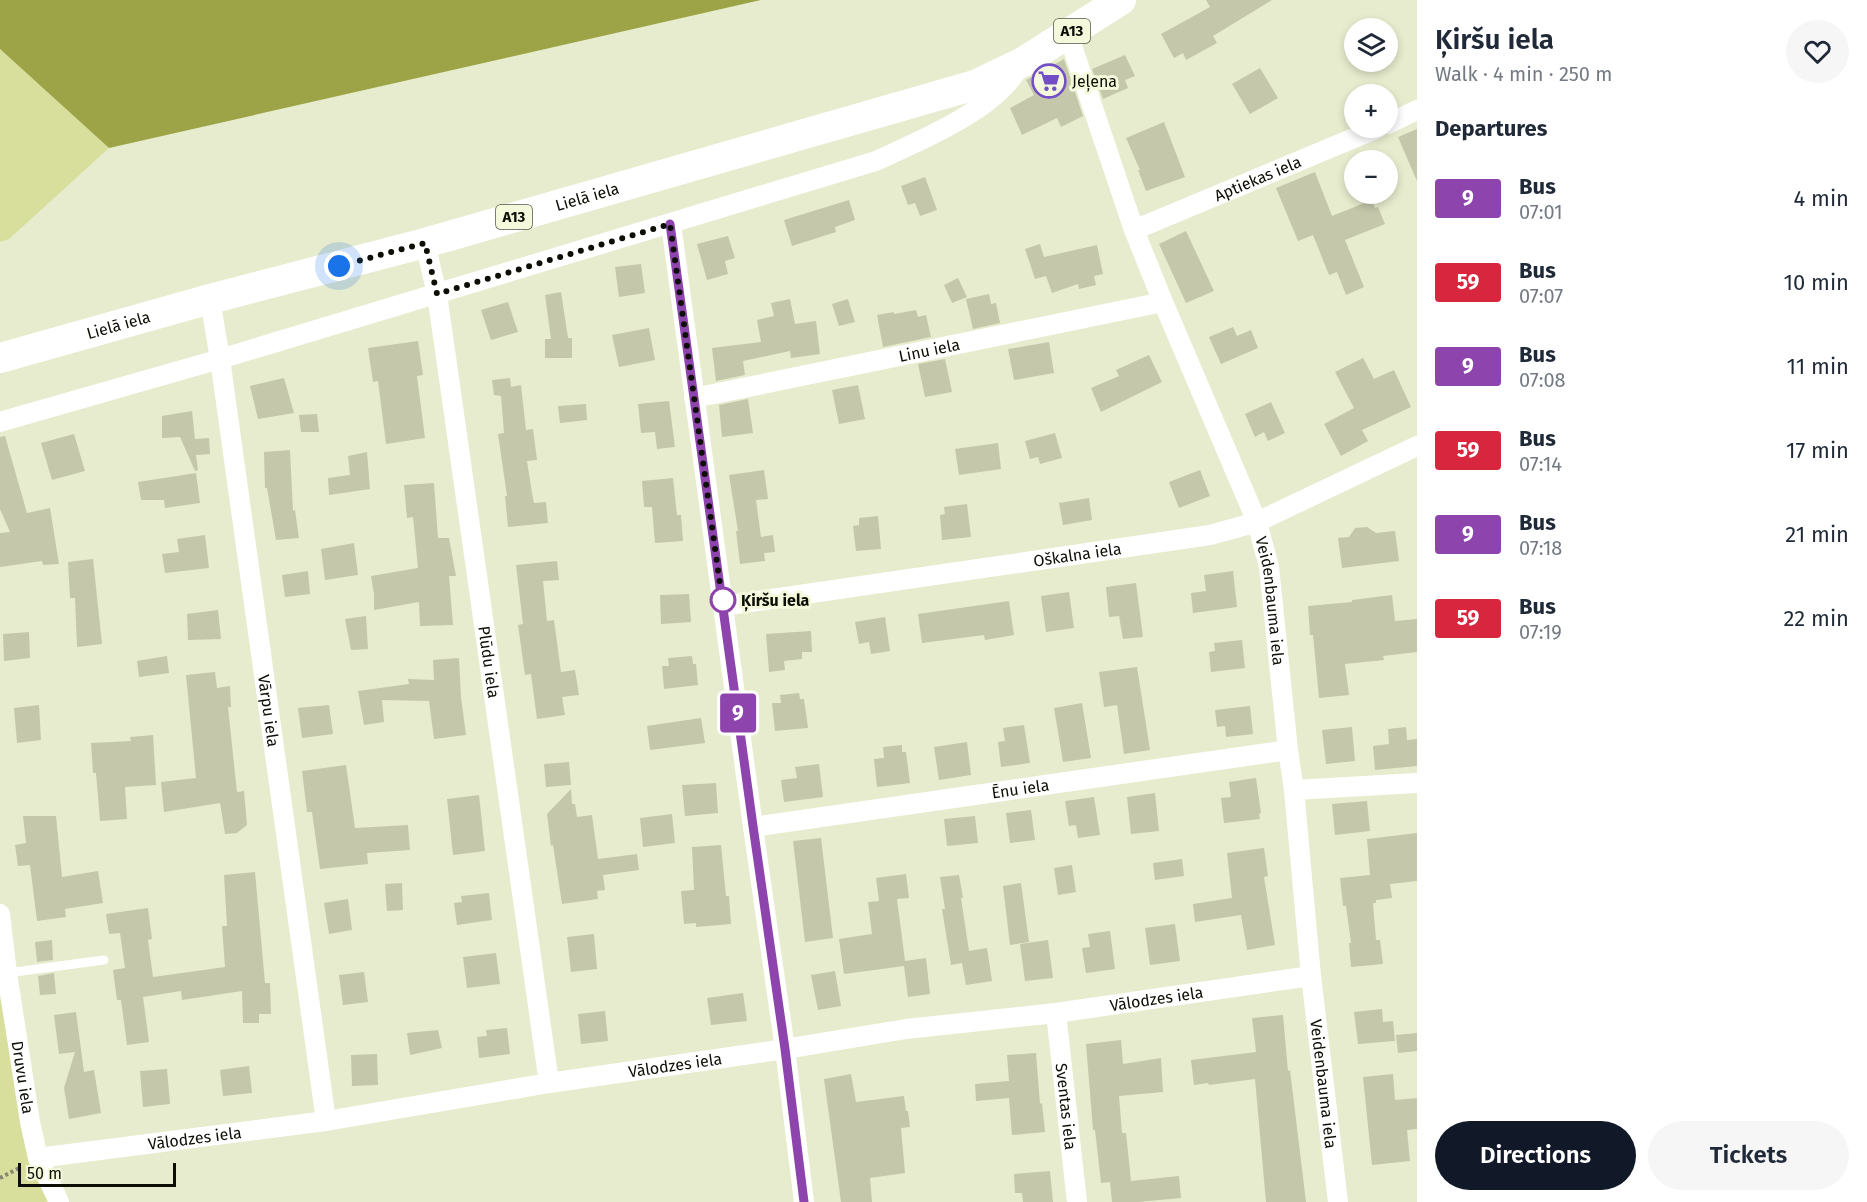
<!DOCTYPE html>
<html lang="en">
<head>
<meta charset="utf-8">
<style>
  :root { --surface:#fff; --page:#f6f6f7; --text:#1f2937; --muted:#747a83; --accent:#111827 }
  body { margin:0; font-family:"Fira Sans",sans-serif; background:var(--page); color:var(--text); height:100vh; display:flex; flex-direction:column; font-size:22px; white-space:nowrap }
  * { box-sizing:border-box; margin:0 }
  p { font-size:20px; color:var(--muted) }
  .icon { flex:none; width:33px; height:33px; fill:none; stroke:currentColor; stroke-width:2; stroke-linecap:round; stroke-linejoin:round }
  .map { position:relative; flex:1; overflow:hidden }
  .panel { display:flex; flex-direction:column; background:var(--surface); width:450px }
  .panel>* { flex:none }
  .badge { padding:0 12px; border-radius:4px; font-size:21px; line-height:39px }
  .fabs { position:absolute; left:1344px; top:18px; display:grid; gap:12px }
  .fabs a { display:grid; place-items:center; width:54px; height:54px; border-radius:50%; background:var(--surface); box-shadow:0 3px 9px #0003; font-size:30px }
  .scale { position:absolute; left:18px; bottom:15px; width:158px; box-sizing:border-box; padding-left:6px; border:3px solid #0d0e05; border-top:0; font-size:16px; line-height:21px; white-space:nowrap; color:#0d0e05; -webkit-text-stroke:4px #f5f9db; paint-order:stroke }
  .you { position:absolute; width:30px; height:30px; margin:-15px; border:4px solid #fff; border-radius:50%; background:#1a73e8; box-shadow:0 0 0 9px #1a73e833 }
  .map>.badge { position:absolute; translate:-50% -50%; box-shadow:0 0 0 3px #fff }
  h2 { padding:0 18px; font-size:22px; line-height:54px }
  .round { display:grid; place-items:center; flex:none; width:63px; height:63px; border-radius:32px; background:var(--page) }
  .headline { display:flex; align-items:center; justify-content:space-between; height:102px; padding:0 18px }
  h1 { font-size:28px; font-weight:600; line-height:45px }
  .primary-button { display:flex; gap:12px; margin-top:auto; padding:12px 18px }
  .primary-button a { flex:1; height:69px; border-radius:36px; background:var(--accent); color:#fff; font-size:24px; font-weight:600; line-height:69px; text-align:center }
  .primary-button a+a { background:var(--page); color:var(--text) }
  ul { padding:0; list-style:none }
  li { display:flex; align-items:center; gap:18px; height:84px; padding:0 18px }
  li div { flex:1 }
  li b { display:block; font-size:22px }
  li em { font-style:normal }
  li .badge { min-width:66px; font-weight:700; text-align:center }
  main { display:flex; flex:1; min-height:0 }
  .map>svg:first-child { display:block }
</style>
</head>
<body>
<main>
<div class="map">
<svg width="1417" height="1202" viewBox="0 0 1417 1202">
  <rect width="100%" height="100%" fill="#e8ecce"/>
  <path fill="#d8df9d" d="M0 49 109 148 9 239 0 242Z
    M0 997 25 1138 53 1202H0Z"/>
  <path fill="#9da448" d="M0 0H761L109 148 0 49Z"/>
  <path fill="#c4c7aa" d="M1206 0H1272L1213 36 1217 43 1186 60 1183 53 1174 58 1161 34 1210 7Z
    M1125 55 1135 76 1125 80 1128 88 1103 99 1092 69Z
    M1064 59 1083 116 1061 127 1057 118 1022 135 1010 108 1034 95 1026 80Z
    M1260 68 1278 98 1250 114 1232 84Z
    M1164 122 1185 177 1146 191 1138 170H1140L1126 138Z
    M1417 129V181L1398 137Z
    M1315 172 1332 216 1372 200 1375 208 1378 207 1385 224 1345 240 1364 287 1346 295 1337 272 1329 275 1313 235 1298 241 1276 188Z
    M925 177 937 210 920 216 915 203 908 205 901 186Z
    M849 200 855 220 835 227 836 232 792 246 784 220Z
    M1186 231 1214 291 1186 303 1159 244Z
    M728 236 735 258 725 261 728 274 707 280 697 244Z
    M1040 244 1044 257 1097 245 1103 274 1094 276 1096 285 1079 289 1078 284 1052 293 1046 276 1035 279 1025 249Z
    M641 264 645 293 619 297 615 267Z
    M958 278 967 297 952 303 944 285Z
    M561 292 568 338H572V358H545V339H551L545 295Z
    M989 294 991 304 996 303 1000 323 973 329 966 299Z
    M790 299 795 324 816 321 820 354 791 358 790 351 743 361 745 375 716 381 712 348 761 342 757 320 774 316 771 303Z
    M848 299 855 322 839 326 832 304Z
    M508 302 518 332 491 340 481 310Z
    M916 310 918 317 926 315 931 337 883 347 877 315 894 312V314Z
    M1233 327 1237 336 1251 330 1258 348 1221 364 1209 337Z
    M649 328 655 360 619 367 612 335Z
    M418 341 423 375 417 376 425 438 386 444 378 381 373 382 368 348Z
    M1049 342 1054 373 1014 380 1008 349Z
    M1149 355 1162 382 1101 412 1091 388 1119 376 1116 370Z
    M1363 358 1374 379 1394 370 1411 407 1362 430 1368 441 1341 456 1324 424 1354 408 1335 372Z
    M945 359 952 392 925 397 918 364Z
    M284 378 294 413 258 419 250 386Z
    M510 378 511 387 521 385 526 430 533 429 537 460 527 461 532 493 534 503 546 502 548 523 508 527 505 496H507L498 434 504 433 501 396 494 395 492 380Z
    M858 385 865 419 839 424 832 390Z
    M748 399 753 433 722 437 719 405Z
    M669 401 675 447 657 449 655 432 641 433 638 404Z
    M1271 402 1285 433 1268 441 1264 432 1255 437 1245 414Z
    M586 404 587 420 560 423 558 406Z
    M192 411 195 439 209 438 210 454 196 455 198 470 195 471 180 437 162 438V416Z
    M317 414 319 432H301L299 415Z
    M1055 433 1062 458 1040 464 1038 457 1030 459 1025 441Z
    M74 434 85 471 52 480 41 443Z
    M5 436 27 513 50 508 59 564 43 565 42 561 0 567V533L10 532 0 509V437Z
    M998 443 1001 469 959 475 955 449Z
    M290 450 293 511 295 510 299 538 276 540 267 488H265L264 452Z
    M367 452 370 489 329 495 328 478 350 475 348 456Z
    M764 470 768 499 756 500 761 537 773 535 775 552 764 553 765 561 740 564 736 531H738L729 475Z
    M1200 470 1210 496 1179 508 1169 482Z
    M196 473 200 503 165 508 164 500H141L138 482Z
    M673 478 677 515H681L683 541 655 543 652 507H644L642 481Z
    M434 483 438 538H449L456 576H449L453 625 420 626 419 602 374 610V594L371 576 418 568 413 517 407 518 404 485Z
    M1089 498 1092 520 1063 525 1059 503Z
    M967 504 971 537 942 540 940 515 945 514 944 507Z
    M878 516 881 549 856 551 853 526 859 525V518Z
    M1367 527 1376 533 1395 531 1399 561 1342 568 1338 538 1349 537 1355 528Z
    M205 535 209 568 165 573 162 554 179 552 177 539Z
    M354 543 358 575 325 580 321 549Z
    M93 559 102 644 77 647 75 598H70L68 562Z
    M557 561 559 580 543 581 547 621 554 620 561 672 575 670 579 695 562 697 565 715 537 719 531 674 525 675 518 625 523 624 516 565Z
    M308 571 310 594 285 597 282 575Z
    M1233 571 1237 607 1193 613 1191 593 1206 591 1204 575Z
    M1136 583 1143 637 1123 639 1119 616 1109 617 1106 587Z
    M1069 592 1074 628 1046 632 1041 596Z
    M689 594 691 622 661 624 660 595Z
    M1392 595 1395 621 1417 619V652L1383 656 1384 660 1345 664 1349 695 1319 698 1313 635H1310L1308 606 1352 602V600Z
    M1009 601 1014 635 985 640 984 635 922 643 918 614Z
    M218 610 221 639 188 640 187 614Z
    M366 616 368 649 351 650 345 619Z
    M885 617 890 651 871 654 869 642 859 644 855 622Z
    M811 631 812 652H802V659L784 661 785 670 769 672 766 634Z
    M29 632 30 658 4 661 3 634Z
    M1242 640 1245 668 1211 672 1209 652 1215 651 1214 643Z
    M167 656 169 673 139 677 137 661Z
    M692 656 693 664H696L698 685 664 689 662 666H669L668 658Z
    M459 658 461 697 466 735 434 739 429 701 382 700 384 722 364 725 358 691 409 684 408 679 434 680 433 660Z
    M1137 667 1150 750 1124 754 1117 705 1104 707 1099 672Z
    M215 672 217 688 230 686 231 707H228L237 792 244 791 247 825 237 833 225 834 220 803 164 812 161 782 196 778 186 675Z
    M799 693 800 699H804L808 728 775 731 772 703H781L780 695Z
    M1082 703 1091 758 1063 762 1054 708Z
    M39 705 41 740 17 743 14 708Z
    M329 705 333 734 302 738 298 708Z
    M1250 706 1253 734 1226 737 1225 726 1217 727 1215 710Z
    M701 718 705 743 650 750 647 726Z
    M1024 725 1030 763 1001 767 998 742 1005 741 1003 728Z
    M1352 727 1355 761 1326 764 1322 730Z
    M1406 727 1407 740 1417 739V766L1375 770 1373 746 1389 744 1388 729Z
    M153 735 156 785 125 787 127 819 100 821 96 773H93L91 743 131 741 130 737Z
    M967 742 971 775 939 780 934 747Z
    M902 745V752H906L910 783 877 787 874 759 884 758 883 747Z
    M569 762 571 785 546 787 544 764Z
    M819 764 823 797 784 802 781 780 797 778 795 767Z
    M346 765 355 828 408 825 410 850 367 853 368 864 320 869 312 812H307L302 771Z
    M1256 778 1261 813 1259 814 1260 819 1224 823 1221 798 1231 797 1229 782Z
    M716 783 718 813 685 816 682 785Z
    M571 789 572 804H575L577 817 592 815 598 859 637 854 639 870 603 875 605 890 597 891 598 899 562 904 553 845 551 846 547 814Z
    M1155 793 1159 831 1131 834 1127 797Z
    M479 795 485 851 453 855 447 799Z
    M1094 797 1100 835 1078 838 1076 825 1069 826 1065 801Z
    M1367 801 1370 831 1335 835 1332 804Z
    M1031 810 1035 840 1010 843 1006 813Z
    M672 814 675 843 643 847 640 818Z
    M23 816H56L62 877 98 871 103 903 65 909 66 917 37 921 30 865 18 866 15 845 26 843Z
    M975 816 978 843 947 846 944 819Z
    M1417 833V881L1390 884 1392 898 1376 900V903H1373L1376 940H1380L1383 964 1351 967 1349 943H1351L1346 906H1343L1340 878 1370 875 1367 839Z
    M821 838 833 938 805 942 793 841Z
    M721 845 726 896H729L731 924 696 927V923L684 924 681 891 694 890 692 847Z
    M1264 848 1268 876 1264 877 1275 945 1247 950 1241 915 1195 922 1193 904 1232 898 1227 853Z
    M1182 859 1184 876 1155 880 1153 863Z
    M1072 865 1076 892 1058 895 1054 868Z
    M255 872 265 983H270L271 1014H259V1023H243L242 991 182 1000 181 991 143 997 149 1042 127 1045 121 1000H117L113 970 125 968 120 933 109 934 106 914 148 908 152 939 148 940 153 977 225 967 222 926H227L224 875Z
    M906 874 909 898 897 899 905 961 926 958 930 994 908 997 904 966 844 974 839 939 872 934 868 902 879 901 876 878Z
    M959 875 963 898H961L969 951 987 948 992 981 966 985 962 963 951 965 942 909H945L940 877Z
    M402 883 403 910 387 911 385 884Z
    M1021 883 1029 942 1010 945 1003 886Z
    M489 893 492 920 457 925 454 903 462 902 461 896Z
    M348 899 352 930 329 934 324 903Z
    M1175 924 1180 961 1150 965 1145 928Z
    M1110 931 1115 969 1086 973 1082 948 1090 947 1088 934Z
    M594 934 597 969 571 972 567 937Z
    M52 940 53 960 37 962 35 942Z
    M1048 940 1053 978 1025 981 1020 944Z
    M496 953 500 984 467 988 463 957Z
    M835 971 841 1006 818 1010 811 975Z
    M364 972 368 1002 343 1005 339 975Z
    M54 973 56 994 40 995 38 976Z
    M743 993 747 1021 711 1025 707 998Z
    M1382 1009 1383 1022 1393 1021 1395 1041 1358 1044 1354 1012Z
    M605 1011 608 1041 581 1044 578 1014Z
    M76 1012 84 1072 94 1070 101 1113 69 1119 64 1088 75 1052 59 1054 54 1015Z
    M1283 1015 1288 1071 1290 1070 1306 1202H1266L1255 1079 1209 1085 1208 1083 1194 1085 1191 1060 1256 1052 1252 1018Z
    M507 1028 510 1054 479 1058 477 1037 487 1036 486 1030Z
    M438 1030 442 1048 410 1055 407 1033Z
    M1417 1033V1051L1398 1053 1396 1035Z
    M1121 1040 1123 1064 1161 1058 1163 1092 1119 1096 1122 1133H1126L1131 1181 1179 1176 1181 1198 1138 1202H1112L1110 1182 1101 1183 1095 1130H1093L1086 1044Z
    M1036 1053 1040 1104 1042 1103 1045 1132 1012 1135 1009 1098 976 1101 975 1084 1009 1081 1007 1055Z
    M377 1054 378 1085 352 1086 351 1055Z
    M249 1066 252 1093 223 1096 220 1070Z
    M167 1069 170 1104 143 1107 140 1071Z
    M851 1074 856 1102 904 1096 906 1111H908L910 1127 901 1128 905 1173 870 1178 872 1202H841L824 1079Z
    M1393 1074 1395 1100 1417 1098V1129L1407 1130 1410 1161 1372 1165 1363 1077Z
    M1050 1171 1053 1202H1023L1022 1193H1015L1014 1174Z"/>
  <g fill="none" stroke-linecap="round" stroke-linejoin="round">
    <path stroke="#838671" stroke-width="4" stroke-dasharray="3 3" stroke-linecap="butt" d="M0 1178 21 1167"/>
    <path stroke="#fff" stroke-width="9" d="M7 973 104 960"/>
    <g stroke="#fff" stroke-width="20">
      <path id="s1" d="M1068 34 1134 230 1163 302 1257 522 1269 567 1288 750 1294 790 1311 976 1338 1202"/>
      <path d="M1388 124 1417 110"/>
      <path d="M671 224 753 827 785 1049 804 1202"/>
      <path id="s2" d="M1134 230 1378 128"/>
      <path id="s3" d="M425 243 437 294 549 1083"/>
      <path id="s4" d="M210 299 220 359 326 1121"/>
      <path id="s5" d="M694 398 1163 302"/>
      <path d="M0 422 220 359 876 161C919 141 993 111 1018 69"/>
      <path id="s6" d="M723 606 1210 535 1257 522 1417 446"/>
      <path d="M1294 790 1417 783"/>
      <path id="s7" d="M753 827 1288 750"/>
      <path id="s8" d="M0 914 7 973 30 1122 38 1158 59 1202"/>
      <path id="s9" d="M1056 1013 1077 1202"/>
      <path id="s10" d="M38 1158 326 1121 549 1083 785 1049 906 1029 1056 1013 1311 976"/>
    </g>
    <path stroke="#fff" stroke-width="30" id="s11" d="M0 358 210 299 425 243 975 85 1023 62 1121 0"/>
  </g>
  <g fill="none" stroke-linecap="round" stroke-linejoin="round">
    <g stroke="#fff" stroke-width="14">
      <path id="line" d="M670 224 753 826 785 1049 804 1202"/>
    </g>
    <use href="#line" stroke="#8e44ad" stroke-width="9"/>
    <path stroke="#0d0e05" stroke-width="6" stroke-dasharray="0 10.8" d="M339 266 425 243 437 294 670 224 723 606V600"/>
  </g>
  <defs>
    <g id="supermarket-ring" transform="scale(1.725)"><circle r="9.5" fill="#f5f9db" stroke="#734ec7" stroke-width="1.5"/><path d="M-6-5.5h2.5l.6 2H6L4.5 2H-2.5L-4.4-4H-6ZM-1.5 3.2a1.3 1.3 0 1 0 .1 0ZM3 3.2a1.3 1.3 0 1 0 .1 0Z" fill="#734ec7"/></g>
  </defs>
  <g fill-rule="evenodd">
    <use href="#supermarket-ring" x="1049" y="81"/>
  </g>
  <circle fill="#fff" stroke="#8e44ad" stroke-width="3" cx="723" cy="600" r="12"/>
  <g text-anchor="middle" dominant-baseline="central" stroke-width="6" stroke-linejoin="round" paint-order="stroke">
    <g fill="#f5f9db" stroke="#535445" stroke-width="1.5">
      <rect x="1054" y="19" width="36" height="24" rx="4.5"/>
      <rect x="496" y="205" width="36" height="24" rx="4.5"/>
    </g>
    <g font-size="15" font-weight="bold" fill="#0d0e05">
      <text x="1072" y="31">A13</text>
      <text x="514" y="217">A13</text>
    </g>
    <g font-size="16" fill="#0d0e05" stroke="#f5f9db" text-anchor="start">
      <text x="1072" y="81">Jeļena</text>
    </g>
    <g font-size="16" fill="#0d0e05" stroke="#f5f9db">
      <text stroke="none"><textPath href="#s2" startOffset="134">Aptiekas iela</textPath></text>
      <text stroke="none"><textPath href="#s11" startOffset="609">Lielā iela</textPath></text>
      <text stroke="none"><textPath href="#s11" startOffset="123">Lielā iela</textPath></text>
      <text stroke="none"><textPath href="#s5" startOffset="240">Linu iela</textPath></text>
      <text stroke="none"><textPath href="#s6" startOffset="358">Oškalna iela</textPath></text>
      <text stroke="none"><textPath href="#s1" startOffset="604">Veidenbauma iela</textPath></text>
      <text stroke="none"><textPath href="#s3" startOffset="424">Plūdu iela</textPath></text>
      <text stroke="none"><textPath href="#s4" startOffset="416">Vārpu iela</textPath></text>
      <text stroke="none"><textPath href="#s7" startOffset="270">Ēnu iela</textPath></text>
      <text stroke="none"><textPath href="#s10" startOffset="1130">Vālodzes iela</textPath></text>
      <text stroke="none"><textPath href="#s10" startOffset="644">Vālodzes iela</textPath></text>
      <text stroke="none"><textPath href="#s8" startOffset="165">Druvu iela</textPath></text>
      <text stroke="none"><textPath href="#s1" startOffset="1090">Veidenbauma iela</textPath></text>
      <text stroke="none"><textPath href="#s9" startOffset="94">Sventas iela</textPath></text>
      <text stroke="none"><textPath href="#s10" startOffset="158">Vālodzes iela</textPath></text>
    </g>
    <g font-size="16" font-weight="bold" fill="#0d0e05" stroke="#f5f9db" text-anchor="start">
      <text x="741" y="600">Ķiršu iela</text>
    </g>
  </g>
</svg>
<div class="fabs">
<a><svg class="icon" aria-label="layers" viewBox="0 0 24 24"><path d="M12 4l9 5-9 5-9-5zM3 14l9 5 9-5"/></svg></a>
<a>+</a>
<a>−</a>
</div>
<div class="scale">50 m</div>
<div class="you" style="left:339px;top:266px"></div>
<b class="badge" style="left:738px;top:713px;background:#8e44ad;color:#fff">9</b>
</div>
<section class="panel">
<div class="headline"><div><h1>Ķiršu iela</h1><p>Walk · 4 min · 250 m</p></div><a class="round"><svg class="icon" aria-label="heart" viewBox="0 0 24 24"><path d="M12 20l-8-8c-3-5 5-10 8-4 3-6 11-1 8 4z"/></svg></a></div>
<h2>Departures</h2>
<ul>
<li><span class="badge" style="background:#8e44ad;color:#fff">9</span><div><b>Bus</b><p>07:01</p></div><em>4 min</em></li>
<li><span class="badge" style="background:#d7263d;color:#fff">59</span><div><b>Bus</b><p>07:07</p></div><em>10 min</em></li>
<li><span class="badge" style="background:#8e44ad;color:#fff">9</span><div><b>Bus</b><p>07:08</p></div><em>11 min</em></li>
<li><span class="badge" style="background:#d7263d;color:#fff">59</span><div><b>Bus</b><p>07:14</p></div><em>17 min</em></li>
<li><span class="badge" style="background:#8e44ad;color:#fff">9</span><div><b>Bus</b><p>07:18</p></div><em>21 min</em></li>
<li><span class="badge" style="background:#d7263d;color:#fff">59</span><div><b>Bus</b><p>07:19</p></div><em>22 min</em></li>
</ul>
<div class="primary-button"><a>Directions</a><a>Tickets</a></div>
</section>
</main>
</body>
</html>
